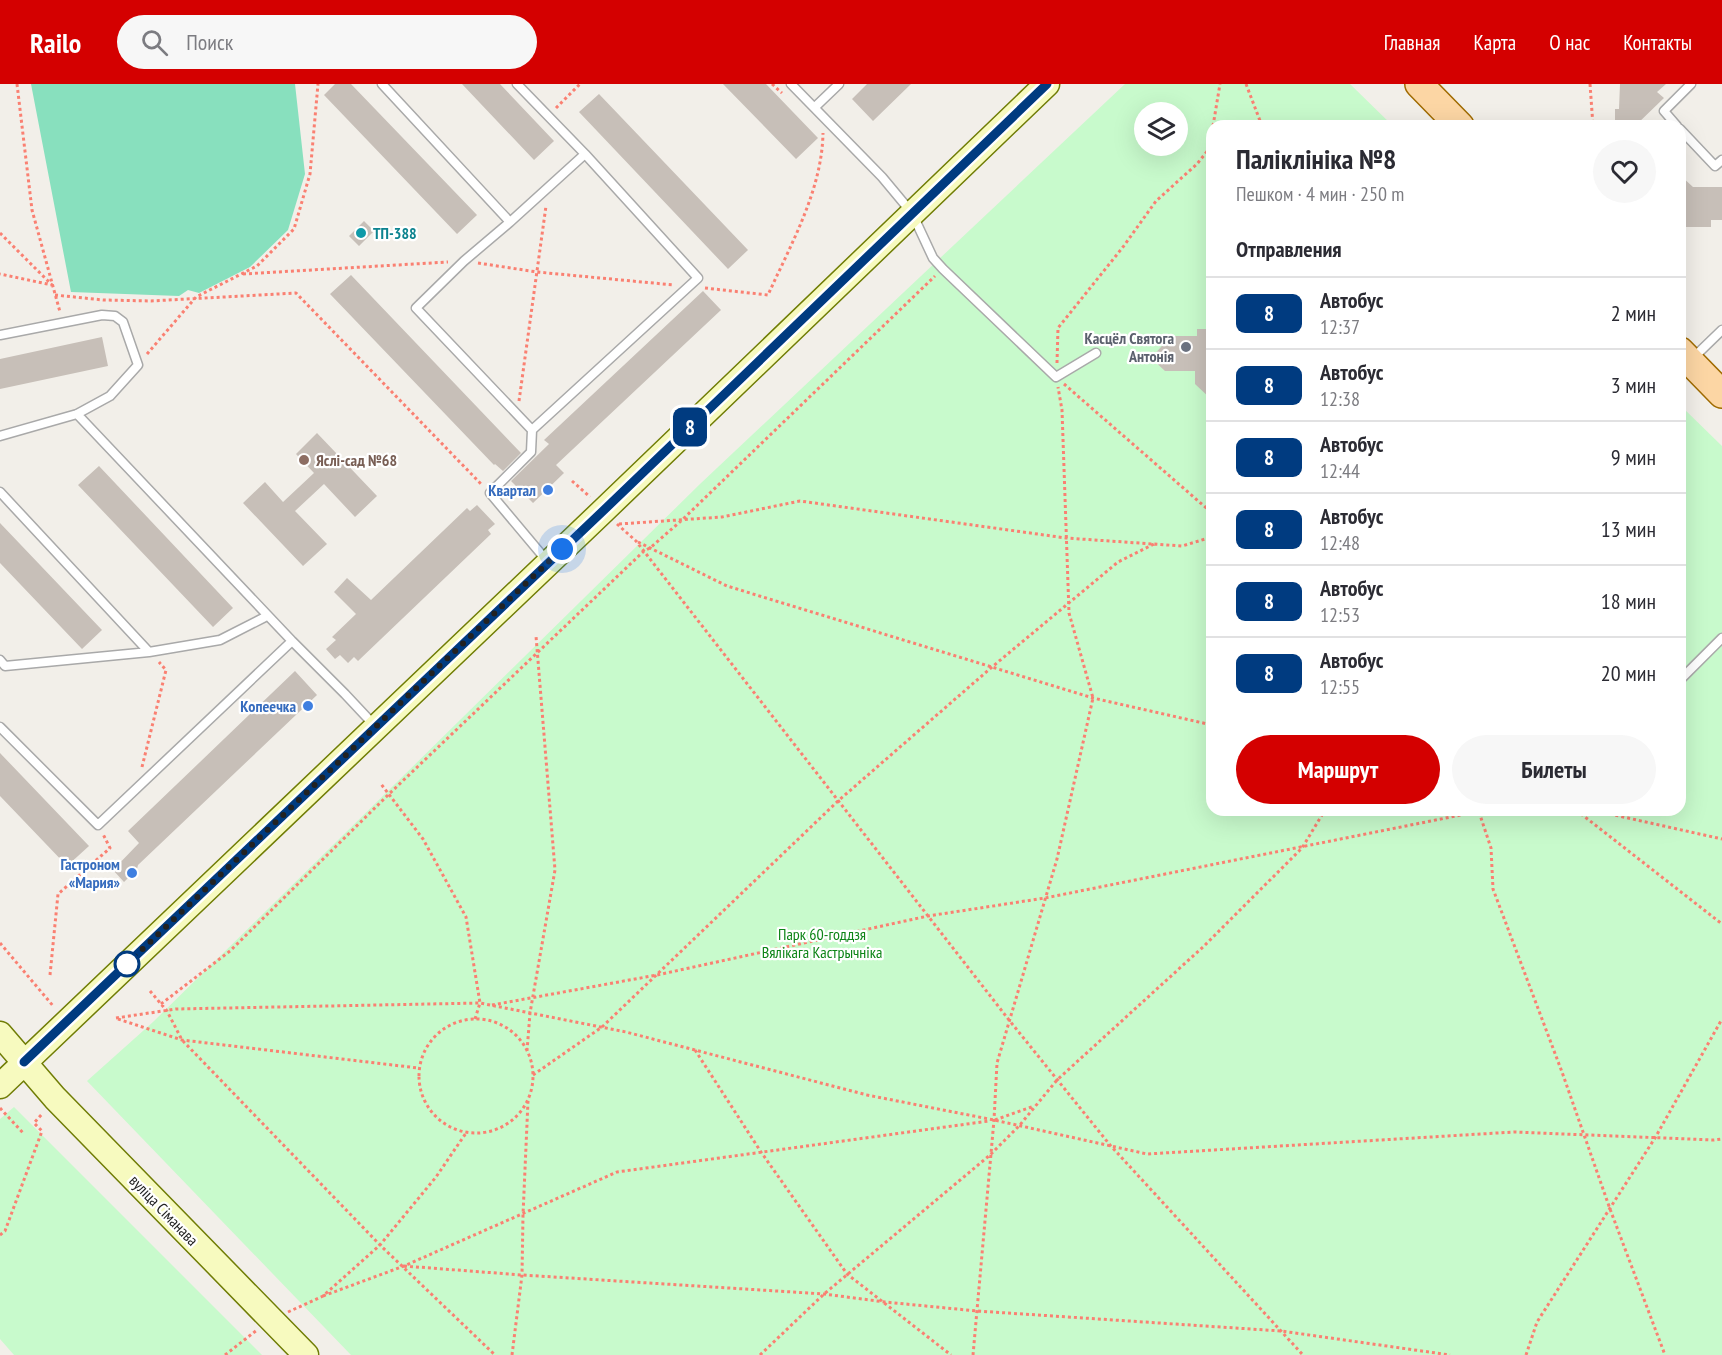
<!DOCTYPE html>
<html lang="ru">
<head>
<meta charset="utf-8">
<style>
  :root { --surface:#fff; --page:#f7f7f7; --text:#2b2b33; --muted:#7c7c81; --line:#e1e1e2; --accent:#d40000 }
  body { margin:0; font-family:"PT Sans Narrow",sans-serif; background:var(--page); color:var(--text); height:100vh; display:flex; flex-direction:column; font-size:22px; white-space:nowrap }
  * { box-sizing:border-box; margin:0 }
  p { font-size:20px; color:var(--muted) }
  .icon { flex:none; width:33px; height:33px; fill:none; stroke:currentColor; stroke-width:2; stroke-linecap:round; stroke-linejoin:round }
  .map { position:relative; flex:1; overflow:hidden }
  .sheet { position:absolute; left:1206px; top:36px; width:480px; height:696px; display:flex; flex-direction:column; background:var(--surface); border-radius:18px; box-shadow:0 6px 24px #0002 }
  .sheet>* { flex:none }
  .badge { padding:0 12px; border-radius:9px; font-size:21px; line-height:39px }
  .tools { position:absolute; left:1134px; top:18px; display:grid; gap:12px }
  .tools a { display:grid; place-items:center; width:54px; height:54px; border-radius:50%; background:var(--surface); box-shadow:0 6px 24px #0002; font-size:30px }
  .you { position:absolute; width:30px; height:30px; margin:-15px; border:4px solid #fff; border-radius:50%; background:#1a73e8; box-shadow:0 0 0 9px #1a73e833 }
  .map>.badge { position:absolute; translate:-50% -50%; box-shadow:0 0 0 3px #fff }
  h2 { padding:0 30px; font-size:22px; line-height:54px }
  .round { display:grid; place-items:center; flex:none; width:63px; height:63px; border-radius:32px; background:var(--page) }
  .headline { display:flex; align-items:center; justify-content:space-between; height:102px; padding:0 30px }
  h1 { font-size:28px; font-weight:800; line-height:45px }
  .primary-button { display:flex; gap:12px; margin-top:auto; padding:12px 30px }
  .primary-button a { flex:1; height:69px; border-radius:36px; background:var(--accent); color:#fff; font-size:24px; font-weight:800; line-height:69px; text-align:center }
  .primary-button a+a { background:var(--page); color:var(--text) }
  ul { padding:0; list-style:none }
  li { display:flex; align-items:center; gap:18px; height:72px; padding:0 30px; border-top:2px solid var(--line) }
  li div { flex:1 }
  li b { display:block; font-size:22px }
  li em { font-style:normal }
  li .badge { min-width:66px; font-weight:700; text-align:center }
  header { display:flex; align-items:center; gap:36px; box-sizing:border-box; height:84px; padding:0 30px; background:var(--accent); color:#fff }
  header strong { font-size:28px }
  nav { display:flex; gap:33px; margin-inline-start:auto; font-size:21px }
  .search { width:420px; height:54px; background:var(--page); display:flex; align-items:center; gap:15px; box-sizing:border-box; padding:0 21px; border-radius:33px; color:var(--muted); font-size:22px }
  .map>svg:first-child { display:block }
</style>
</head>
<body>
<header>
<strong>Railo</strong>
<div class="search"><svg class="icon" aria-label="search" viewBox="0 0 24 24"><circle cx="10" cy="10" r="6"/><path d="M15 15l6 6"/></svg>Поиск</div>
<nav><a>Главная</a><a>Карта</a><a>О нас</a><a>Контакты</a></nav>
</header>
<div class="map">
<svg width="1722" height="1271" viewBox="0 0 1722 1271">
  <rect width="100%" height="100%" fill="#f2efe9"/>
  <path fill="#c8facc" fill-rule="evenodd" d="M1125 0H1350L1393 42H1212V726H1680V321L1722 362V1271H351L87 997 153 938 700 400ZM1144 28H1178V62H1144Z
    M14 1023 262 1271H14L0 1255V1035Z"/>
  <path fill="#88e0be" d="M31 0H295L305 90 288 146 250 183 199 209 188 206 179 212 71 208Z"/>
  <path fill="#c7bfb8" d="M335 0H351L477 131 457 150 324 11Z
    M462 0H500L554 57 534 76Z
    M723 0H766L818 54 796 75Z
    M867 0H911L873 37 852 15Z
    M1620 0H1666L1657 8 1664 14 1635 42H1615V25H1619Z
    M599 10 748 166 728 185 579 28Z
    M1680 91 1693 103H1722V136H1711V143H1680Z
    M364 137 374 147 359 162 349 152Z
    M351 191 521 369 503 387 495 380 494 381 330 210Z
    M703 207 721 226 556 381 564 389 533 419 511 397 549 360 544 356Z
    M1197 245H1212V316L1195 300V287H1165L1151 274 1171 252H1197Z
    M102 253 108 282 0 305V275Z
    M317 349 377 412 355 433 324 400 295 427 327 460 303 482 243 419 265 398 283 418 314 389 296 370Z
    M99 382 233 524 213 543 78 401Z
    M477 421 495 440 488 446 491 450 358 577 354 573 348 579 340 571 335 575 326 565 336 556 332 553 356 530 334 508 347 494 371 516 467 424 470 427Z
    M0 439 102 546 82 565 0 479Z
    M295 587 317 611 138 781 137 785 124 798 113 786 139 759 128 747Z
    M0 669 89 762 67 782 0 712Z"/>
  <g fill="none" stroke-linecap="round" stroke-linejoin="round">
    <g stroke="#a9a9a9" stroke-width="11">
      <path id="service" d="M382 0 510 138
        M517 0 585 70
        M791 0 882 93 912 129 933 174 943 185 1056 293 1096 269
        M815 23 839 0
        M1677 42 1664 27 1691 0
        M1680 45 1715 82 1722 76
        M585 70 698 194 532 346 416 224 464 177 510 138Z
        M0 251 102 231 115 232 123 238 138 281 110 312 77 330 0 352
        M1692 275 1722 246
        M77 330 292 557 345 610 375 642
        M532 346 531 368 490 409 547 477
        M0 408 149 568 220 556 267 532
        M0 576 5 582 149 568
        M1680 596 1722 554
        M0 643 98 741 292 557"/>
    </g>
    <g stroke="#707d05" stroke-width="27">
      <path id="secondary" d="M0 950 55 1014 306 1271
        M0 1002 604 426 1047 0"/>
    </g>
    <g stroke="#a06b00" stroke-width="30">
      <path id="primary" d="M1419 0 1460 42
        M1680 267 1722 310"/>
    </g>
    <path stroke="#fa8072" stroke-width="3" stroke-dasharray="3 3" stroke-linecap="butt" d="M17 0 32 126 60 228
      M772 0 782 9
      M1246 0 1262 42
      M1590 0 1593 42
      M556 24 580 0
      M1213 42 1220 0
      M0 149 52 201 0 190
      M478 179 537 188 674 201
      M243 190 448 178
      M705 204 768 211C791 160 822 106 823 49
      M55 211 103 216 151 217 296 209 482 401
      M147 270 196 213 257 182 294 145 310 90 318 0
      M1057 279 1058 244 1123 163 1156 117 1197 80 1209 65 1212 49
      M1064 300 1212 429
      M519 317 546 122
      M572 397 590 413
      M617 440 636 457 1009 936 1110 1061 1303 1271
      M619 440 722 433 800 417 1066 454 1182 462 1212 453
      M638 458 727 502 1093 614 1212 641
      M142 683 166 586 159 578
      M1576 726 1722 840
      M1592 726 1722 755
      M1479 728 1491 764 1493 805 1562 988 1610 1125 1665 1271
      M0 859 54 923
      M50 891 58 810 110 764 103 750
      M150 907 167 927 182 956 380 1161 495 1271
      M161 920 230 867 389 710 644 467 650 464 682 436 935 192
      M492 921 657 891 928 832 1045 814 1486 726
      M116 934 176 925 480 919 466 833 423 755 381 700
      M118 935 182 956 418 984
      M475 935 480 919 626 948 867 1011 994 1036 1147 1070 1514 1048 1714 1056 1722 1055
      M419 992a57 57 0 1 1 114 0a57 57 0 1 1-114 0Z
      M695 966 761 1068 847 1190 951 1271
      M527 967 530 929 555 786 536 552
      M533 991 602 943 838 717 992 583 1118 478 1154 460
      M0 1024 24 1050
      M995 1036 1034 1022
      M0 1151 5 1147 42 1047 34 1039 43 1029
      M404 1182 522 1191 824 1210 885 1218 977 1227 1281 1247 1450 1271
      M323 1212 404 1182 617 1088 989 1037
      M288 1228 323 1212 380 1161 436 1093 466 1049
      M225 1271 257 1246
      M512 1271 522 1191 523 1131 528 1017
      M760 1271 824 1210 990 1071 1019 1042 1057 996 1204 862 1302 764 1325 726
      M973 1271 994 1036 997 979 1057 775 1093 614 1069 529 1062 326 1058 303
      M1526 1271 1537 1238 1655 1054 1722 935"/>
    <use href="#service" stroke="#fff" stroke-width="8"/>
    <use href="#secondary" stroke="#f7fabf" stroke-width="24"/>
    <use href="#primary" stroke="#fcd6a4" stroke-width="27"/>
  </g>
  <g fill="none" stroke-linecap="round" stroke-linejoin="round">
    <g stroke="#fff" stroke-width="14">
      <path id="line" d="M24 978 604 426 1047 0"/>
    </g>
    <use href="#line" stroke="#003b80" stroke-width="9"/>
    <path stroke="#222" stroke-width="6" stroke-dasharray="0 10.8" d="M127 880 562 465"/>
  </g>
  <circle fill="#0f9aa8" stroke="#fff" stroke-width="2" cx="361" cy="149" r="6"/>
  <circle fill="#6b7280" stroke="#fff" stroke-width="2" cx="1186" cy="263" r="6"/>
  <circle fill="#8d6e63" stroke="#fff" stroke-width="2" cx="304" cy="376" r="6"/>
  <g fill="#3f7fe0" stroke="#fff" stroke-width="2">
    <circle cx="548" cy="406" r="6"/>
    <circle cx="308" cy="622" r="6"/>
    <circle cx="132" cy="789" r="6"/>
  </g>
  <circle fill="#fff" stroke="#003b80" stroke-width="3" cx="127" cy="880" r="12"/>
  <g text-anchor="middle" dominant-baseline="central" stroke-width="4.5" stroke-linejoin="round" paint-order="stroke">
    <g font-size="16" font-weight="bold" fill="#0d838f" stroke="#fff" text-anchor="start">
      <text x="373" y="149">ТП-388</text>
    </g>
    <g font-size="16" font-weight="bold" fill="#5b616d" stroke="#fff" text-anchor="end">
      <text x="1174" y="254">Касцёл Святога<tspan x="1174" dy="18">Антонія</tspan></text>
    </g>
    <g font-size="16" font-weight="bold" fill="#785e54" stroke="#fff" text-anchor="start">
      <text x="316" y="376">Яслі-сад №68</text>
    </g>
    <g font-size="16" font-weight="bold" fill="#366cbe" stroke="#fff" text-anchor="end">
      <text x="536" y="406">Квартал</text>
      <text x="296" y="622">Копеечка</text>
      <text x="120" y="780">Гастроном<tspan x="120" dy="18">«Мария»</tspan></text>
    </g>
    <g font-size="16" fill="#0c8416" stroke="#fff">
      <text x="822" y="850">Парк 60-годдзя<tspan x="822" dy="18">Вялікага Кастрычніка</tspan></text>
    </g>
    <g font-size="16" fill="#222" stroke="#fff">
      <text transform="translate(164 1126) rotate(46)">вуліца Сіманава</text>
    </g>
  </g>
</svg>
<div class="tools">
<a><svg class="icon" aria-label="layers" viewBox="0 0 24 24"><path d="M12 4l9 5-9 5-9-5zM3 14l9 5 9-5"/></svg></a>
</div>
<div class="you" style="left:562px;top:465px"></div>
<b class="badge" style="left:690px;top:343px;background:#003b80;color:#fff">8</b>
<section class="sheet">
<div class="headline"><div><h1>Паліклініка №8</h1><p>Пешком · 4 мин · 250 m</p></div><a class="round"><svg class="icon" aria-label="heart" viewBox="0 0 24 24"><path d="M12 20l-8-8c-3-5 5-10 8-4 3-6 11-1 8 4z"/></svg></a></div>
<h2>Отправления</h2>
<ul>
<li><span class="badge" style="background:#003b80;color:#fff">8</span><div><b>Автобус</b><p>12:37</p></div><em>2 мин</em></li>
<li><span class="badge" style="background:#003b80;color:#fff">8</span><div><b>Автобус</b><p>12:38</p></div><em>3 мин</em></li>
<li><span class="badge" style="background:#003b80;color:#fff">8</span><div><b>Автобус</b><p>12:44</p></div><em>9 мин</em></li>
<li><span class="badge" style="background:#003b80;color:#fff">8</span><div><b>Автобус</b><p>12:48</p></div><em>13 мин</em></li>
<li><span class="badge" style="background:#003b80;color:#fff">8</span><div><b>Автобус</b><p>12:53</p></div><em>18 мин</em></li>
<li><span class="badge" style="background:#003b80;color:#fff">8</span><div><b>Автобус</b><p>12:55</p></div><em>20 мин</em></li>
</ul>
<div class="primary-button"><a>Маршрут</a><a>Билеты</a></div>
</section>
</div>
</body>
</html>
